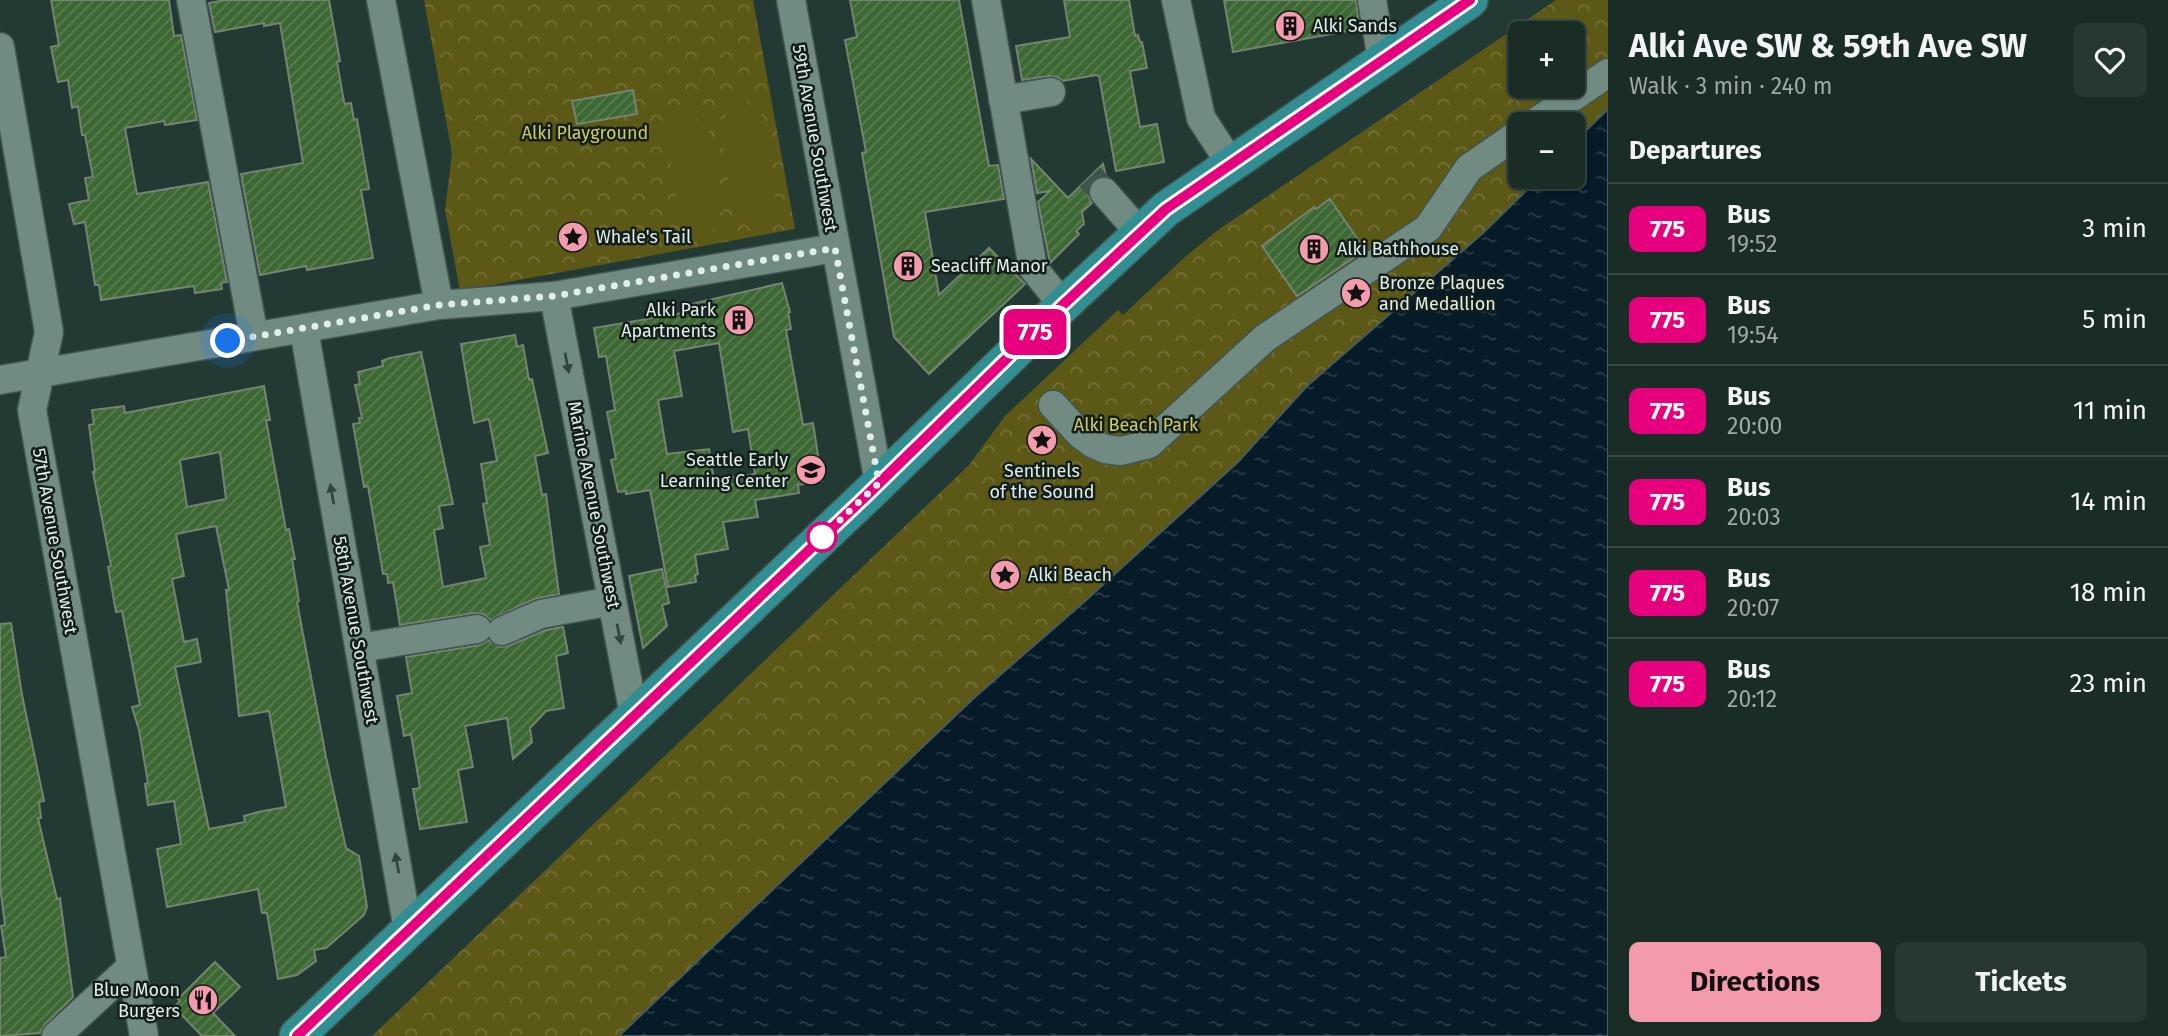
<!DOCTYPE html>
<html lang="en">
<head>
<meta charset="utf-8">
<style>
  :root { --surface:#1a2c26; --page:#273832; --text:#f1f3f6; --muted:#9fa7a7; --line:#384843; --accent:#f39aac }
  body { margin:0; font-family:"Fira Sans",sans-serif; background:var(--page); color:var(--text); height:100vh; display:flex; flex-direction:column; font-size:26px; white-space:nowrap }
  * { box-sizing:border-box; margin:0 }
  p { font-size:23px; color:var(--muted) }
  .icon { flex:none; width:38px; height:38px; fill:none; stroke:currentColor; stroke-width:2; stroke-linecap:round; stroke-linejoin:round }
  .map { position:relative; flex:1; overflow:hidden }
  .sheet { display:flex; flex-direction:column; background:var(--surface); width:560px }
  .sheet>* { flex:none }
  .badge { padding:0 14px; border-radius:10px; font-size:24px; line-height:46px }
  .controls { position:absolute; left:1508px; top:21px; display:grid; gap:14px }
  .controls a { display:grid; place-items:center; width:77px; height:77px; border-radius:10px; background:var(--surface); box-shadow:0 2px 5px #0004,0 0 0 2px var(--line); font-size:35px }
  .you { position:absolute; width:35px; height:35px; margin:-18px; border:5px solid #fff; border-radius:50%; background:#1a73e8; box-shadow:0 0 0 10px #1a73e833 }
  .map>.badge { position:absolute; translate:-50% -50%; box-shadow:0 0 0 4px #fff }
  h2 { padding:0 21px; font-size:26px; line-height:63px }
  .round { display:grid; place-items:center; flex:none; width:74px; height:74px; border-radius:10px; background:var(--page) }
  .overview { display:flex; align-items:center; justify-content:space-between; height:119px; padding:0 21px }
  h1 { font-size:33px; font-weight:700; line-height:52px }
  .primary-button { display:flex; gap:14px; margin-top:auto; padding:14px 21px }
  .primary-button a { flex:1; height:80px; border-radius:10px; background:var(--accent); color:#111; font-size:28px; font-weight:700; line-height:80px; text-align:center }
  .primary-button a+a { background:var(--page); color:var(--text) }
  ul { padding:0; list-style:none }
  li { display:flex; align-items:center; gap:21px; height:91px; padding:0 21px; border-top:2px solid var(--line) }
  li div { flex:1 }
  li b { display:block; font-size:26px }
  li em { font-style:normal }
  li .badge { min-width:77px; font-weight:700; text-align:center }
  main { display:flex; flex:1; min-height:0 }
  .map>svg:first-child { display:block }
</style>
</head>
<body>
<main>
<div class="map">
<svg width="1608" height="1036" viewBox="0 0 1608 1036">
  <defs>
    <pattern id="park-crowns" width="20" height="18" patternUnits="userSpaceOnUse" patternTransform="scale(1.75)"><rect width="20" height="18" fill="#5c5917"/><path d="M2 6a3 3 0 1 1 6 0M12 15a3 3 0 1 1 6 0" fill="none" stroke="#737139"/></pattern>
    <pattern id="water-ripples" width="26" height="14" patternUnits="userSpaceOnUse" patternTransform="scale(1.75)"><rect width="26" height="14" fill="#061a28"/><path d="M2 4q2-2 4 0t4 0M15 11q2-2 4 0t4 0" fill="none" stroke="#2a3c47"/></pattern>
    <pattern id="building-hatch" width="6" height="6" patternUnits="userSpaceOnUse" patternTransform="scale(1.75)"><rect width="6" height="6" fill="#3d6834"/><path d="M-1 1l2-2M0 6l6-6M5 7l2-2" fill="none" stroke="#597e51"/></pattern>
  </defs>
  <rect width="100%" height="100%" fill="#223a33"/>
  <path fill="url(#park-crowns)" fill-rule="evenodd" d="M424 0H753L795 229 460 291 445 210 452 153Z
    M1556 0H1608V109L1573 143V124H1521V177H1540L1483 233 1307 386 1238 462 1084 602 975 697 619 1036H372L969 465 1005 416 1118 310 1123 315 1185 257 1218 230ZM1521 33H1573V86H1521Z"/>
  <path fill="#5c5917" d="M747 98 750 114 760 112 776 203 766 205 769 220 745 224 742 209 734 211 718 120 726 118 724 103Z
    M694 108 697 123 707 121 723 212 714 214 716 229 692 233 689 218 681 220 665 129 673 127 671 112Z"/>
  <path fill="url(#water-ripples)" stroke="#475a62" stroke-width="2" d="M1608 109V1036H619L975 697 1084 602 1238 462 1307 386 1483 233 1540 177H1573V143Z"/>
  <path fill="url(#building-hatch)" stroke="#758471" stroke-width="2" fill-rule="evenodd" d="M51 0H169L174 36 181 35 197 120 165 125 164 121 125 128 137 194 208 182 227 282 221 283 222 289 195 293 194 286 101 300 99 285H95L85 222 74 224 69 204 89 200 85 178 93 177 85 135H82L78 106 72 108 68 80 58 82 51 47 59 45Z
    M225 0H329L340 61 337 62 344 102 345 104 351 103 354 120 357 119 369 189 361 190 373 258 307 270 306 266 260 275 241 174 303 163 280 23 264 26V23L215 32 209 3Z
    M850 0H959L989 166 998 165 1004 199 925 212 939 295 989 248 1025 284 929 374 894 337 862 153 866 152 845 40 857 37Z
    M1064 0H1129L1135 36 1138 35 1140 42H1142L1147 68 1130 71 1140 127 1157 124 1164 162 1116 171 1099 76 1096 75 1063 81 1057 77 1049 76 1022 80 1016 46 1070 37Z
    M1224 0H1356L1359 26 1353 30 1233 52Z
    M633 90 637 114 577 124 572 101Z
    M1031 159 1068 198 1103 164 1106 176 1094 179 1089 186 1088 195 1092 203 1082 212 1084 224 1076 231 1079 234 1050 263 1038 202 1050 191 1037 193Z
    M1330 199 1365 250 1297 296 1262 246 1314 207 1316 209Z
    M782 283 790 312H788L791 329 786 330 803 425 813 423 822 481 798 485 799 493 755 500 758 517 723 522 728 549 695 555 698 574 695 575 696 582 668 587 650 490 626 494V491L618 492 611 460 616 459 607 412 615 410 606 356 599 357 594 328 688 312 687 305ZM719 343 733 432 748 429 755 474 714 480 709 449 667 454 658 400 682 396 674 351Z
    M515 335 517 347 523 345 529 380 532 379 548 453 535 456 542 495 546 494 559 594 534 599 490 620 484 614 474 613 400 625 393 582 388 583 387 574H383L368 486 364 487 353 424 360 423 359 418H362L355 385 360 384 358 372 383 366 382 361 390 358 421 352 453 504 439 506 443 528 434 530 443 587 486 578 480 547 490 545 483 504 487 503 481 464 497 461 489 419 474 423 461 344Z
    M264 386 270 420H266L286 530 289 529 295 559H292L299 601 297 602 326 757 346 848 359 856 367 907 364 915 326 948 314 950 316 961 297 975 278 979 267 913H262L258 889 167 907 157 849 181 844 174 801 148 805 145 784 148 783 139 730 132 707 140 705 122 611 116 612 108 567 111 566 93 472H95L89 425 94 424 92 410 124 406 125 413ZM220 452 226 499 187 507 180 460ZM216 526 229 590H226L239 716 269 711 286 807 258 812 244 816 245 822 209 829 175 667 201 662 197 639 184 642 172 579 184 576 176 534Z
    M662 569 669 603 662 605 667 626 643 648 629 576Z
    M11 623 22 695 44 801 39 802 41 818H38L57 899 60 898 73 997 45 1024 40 1033 0 1036V958L6 957 1 926 5 925 0 886V624Z
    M563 627 568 653 556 656 564 708 546 711 530 728 532 742 513 759 507 718 465 726 473 767 458 770 467 822 420 829 413 789 420 788 411 734 404 736 397 696 412 693 406 657 480 645 489 640 499 647 508 646 546 630Z
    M215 962 240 987 213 1013 235 1036H202L174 1007 180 1001 178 999Z"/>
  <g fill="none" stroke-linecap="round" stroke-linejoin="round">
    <path stroke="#3e554e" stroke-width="28" stroke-dasharray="28 14" stroke-linecap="butt" d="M1090 177 1104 192"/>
    <g stroke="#415651" stroke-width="31">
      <path id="minor" d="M191 0 254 336
        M381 0 439 305
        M791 0 879 483
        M986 0 1033 268 1063 305
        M1176 0 1201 118 1231 164
        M1372 0 1382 60
        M0 47 49 332 32 410 144 1036
        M1003 100 1051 92
        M1533 124 1608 73
        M1104 192 1140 233
        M554 296 634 715
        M304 329 408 930
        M0 380 439 305 554 296 835 248
        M1053 405 1080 434 1092 443 1105 449 1121 451 1149 444 1265 338 1428 228 1469 168 1521 132
        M502 631 541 614 612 601
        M359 648 477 629
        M56 1036 131 967"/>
    </g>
    <g stroke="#415651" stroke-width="38">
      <path id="major" d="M297 1036 867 495 1063 305 1166 209 1470 0"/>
    </g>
    <use href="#minor" stroke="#718b82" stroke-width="28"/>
    <use href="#major" stroke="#318f94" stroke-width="35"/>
  </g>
  <defs><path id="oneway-solid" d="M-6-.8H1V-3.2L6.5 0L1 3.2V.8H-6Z" transform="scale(1.75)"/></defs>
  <g fill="#35443f">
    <use href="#oneway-solid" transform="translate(567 363) rotate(79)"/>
    <use href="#oneway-solid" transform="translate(332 494) rotate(-100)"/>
    <use href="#oneway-solid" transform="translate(619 634) rotate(79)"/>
    <use href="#oneway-solid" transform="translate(397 863) rotate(-100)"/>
  </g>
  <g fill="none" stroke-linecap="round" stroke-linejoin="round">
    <g stroke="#fff" stroke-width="16">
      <path id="line" d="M297 1036 867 495 1038 328 1166 209 1470 0"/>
    </g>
    <use href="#line" stroke="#e6007e" stroke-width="10"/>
    <path stroke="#e0eee9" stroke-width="7" stroke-dasharray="0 12.6" d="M228 341 439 305 554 296 835 248 879 483 822 537"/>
  </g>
  <defs>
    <g id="building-disc" transform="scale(1.575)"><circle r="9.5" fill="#f39aac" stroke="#141e1b"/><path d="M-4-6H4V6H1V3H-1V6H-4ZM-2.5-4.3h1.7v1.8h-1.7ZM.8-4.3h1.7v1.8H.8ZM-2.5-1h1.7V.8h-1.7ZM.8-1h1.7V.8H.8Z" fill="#111"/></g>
    <g id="sight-disc" transform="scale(1.575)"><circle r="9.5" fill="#f39aac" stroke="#141e1b"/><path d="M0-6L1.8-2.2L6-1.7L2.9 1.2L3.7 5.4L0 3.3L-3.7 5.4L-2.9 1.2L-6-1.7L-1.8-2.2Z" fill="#111"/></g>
    <g id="school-disc" transform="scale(1.575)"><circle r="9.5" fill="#f39aac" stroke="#141e1b"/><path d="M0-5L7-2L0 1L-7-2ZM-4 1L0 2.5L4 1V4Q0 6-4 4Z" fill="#111"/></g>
    <g id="restaurant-disc" transform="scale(1.575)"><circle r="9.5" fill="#f39aac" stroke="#141e1b"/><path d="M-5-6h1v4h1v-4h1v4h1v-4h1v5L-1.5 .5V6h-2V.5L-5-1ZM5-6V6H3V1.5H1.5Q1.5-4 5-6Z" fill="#111"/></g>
  </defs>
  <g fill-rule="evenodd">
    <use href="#building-disc" x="1290" y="26"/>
    <use href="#sight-disc" x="573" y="237"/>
    <use href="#building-disc" x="1314" y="249"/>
    <use href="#building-disc" x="908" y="266"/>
    <use href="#sight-disc" x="1356" y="293"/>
    <use href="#building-disc" x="739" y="320"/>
    <use href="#sight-disc" x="1042" y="440"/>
    <use href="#school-disc" x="811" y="470"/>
    <use href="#sight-disc" x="1005" y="575"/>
    <use href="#restaurant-disc" x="203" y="1000"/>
  </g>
  <circle fill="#fff" stroke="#e6007e" stroke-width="3.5" cx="822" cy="537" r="14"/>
  <g text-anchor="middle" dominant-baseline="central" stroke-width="5" stroke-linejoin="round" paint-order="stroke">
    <g font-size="18" fill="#e0eee9" stroke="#141e1b" text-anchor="start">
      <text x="1313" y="26">Alki Sands</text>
      <text x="596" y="237">Whale's Tail</text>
      <text x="1337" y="249">Alki Bathhouse</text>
      <text x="931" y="266">Seacliff Manor</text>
      <text x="1379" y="283">Bronze Plaques<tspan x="1379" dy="21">and Medallion</tspan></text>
      <text x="716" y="310" text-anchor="end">Alki Park<tspan x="716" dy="21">Apartments</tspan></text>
      <text x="788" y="460" text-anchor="end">Seattle Early<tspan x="788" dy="21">Learning Center</tspan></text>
      <text x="1042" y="471" text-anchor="middle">Sentinels<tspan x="1042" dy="21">of the Sound</tspan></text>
      <text x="1028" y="575">Alki Beach</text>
      <text x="180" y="990" text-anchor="end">Blue Moon<tspan x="180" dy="21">Burgers</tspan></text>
    </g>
    <g font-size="18" fill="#ceca67" stroke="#141e1b">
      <text x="585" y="133">Alki Playground</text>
      <text x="1136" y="425">Alki Beach Park</text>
    </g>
    <g font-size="18" fill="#e0eee9" stroke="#141e1b">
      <text transform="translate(815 138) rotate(80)">59th Avenue Southwest</text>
      <text transform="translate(594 505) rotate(79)">Marine Avenue Southwest</text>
      <text transform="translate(55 541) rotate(80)">57th Avenue Southwest</text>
      <text transform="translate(356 630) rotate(80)">58th Avenue Southwest</text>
    </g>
  </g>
</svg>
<div class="controls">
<a>+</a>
<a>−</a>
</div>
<div class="you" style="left:228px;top:341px"></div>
<b class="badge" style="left:1035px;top:332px;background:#e6007e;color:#fff">775</b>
</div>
<section class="sheet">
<div class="overview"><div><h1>Alki Ave SW &amp; 59th Ave SW</h1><p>Walk · 3 min · 240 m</p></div><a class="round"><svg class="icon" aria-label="heart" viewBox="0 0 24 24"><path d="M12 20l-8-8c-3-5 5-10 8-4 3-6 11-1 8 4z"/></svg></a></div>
<h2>Departures</h2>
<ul>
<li><span class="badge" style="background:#e6007e;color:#fff">775</span><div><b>Bus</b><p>19:52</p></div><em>3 min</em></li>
<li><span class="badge" style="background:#e6007e;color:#fff">775</span><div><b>Bus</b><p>19:54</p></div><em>5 min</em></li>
<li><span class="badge" style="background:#e6007e;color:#fff">775</span><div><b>Bus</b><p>20:00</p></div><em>11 min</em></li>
<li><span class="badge" style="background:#e6007e;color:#fff">775</span><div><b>Bus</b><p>20:03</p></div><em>14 min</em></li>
<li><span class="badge" style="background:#e6007e;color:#fff">775</span><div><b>Bus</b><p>20:07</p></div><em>18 min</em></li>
<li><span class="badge" style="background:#e6007e;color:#fff">775</span><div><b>Bus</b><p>20:12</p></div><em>23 min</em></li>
</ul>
<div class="primary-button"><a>Directions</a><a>Tickets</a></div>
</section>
</main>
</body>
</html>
